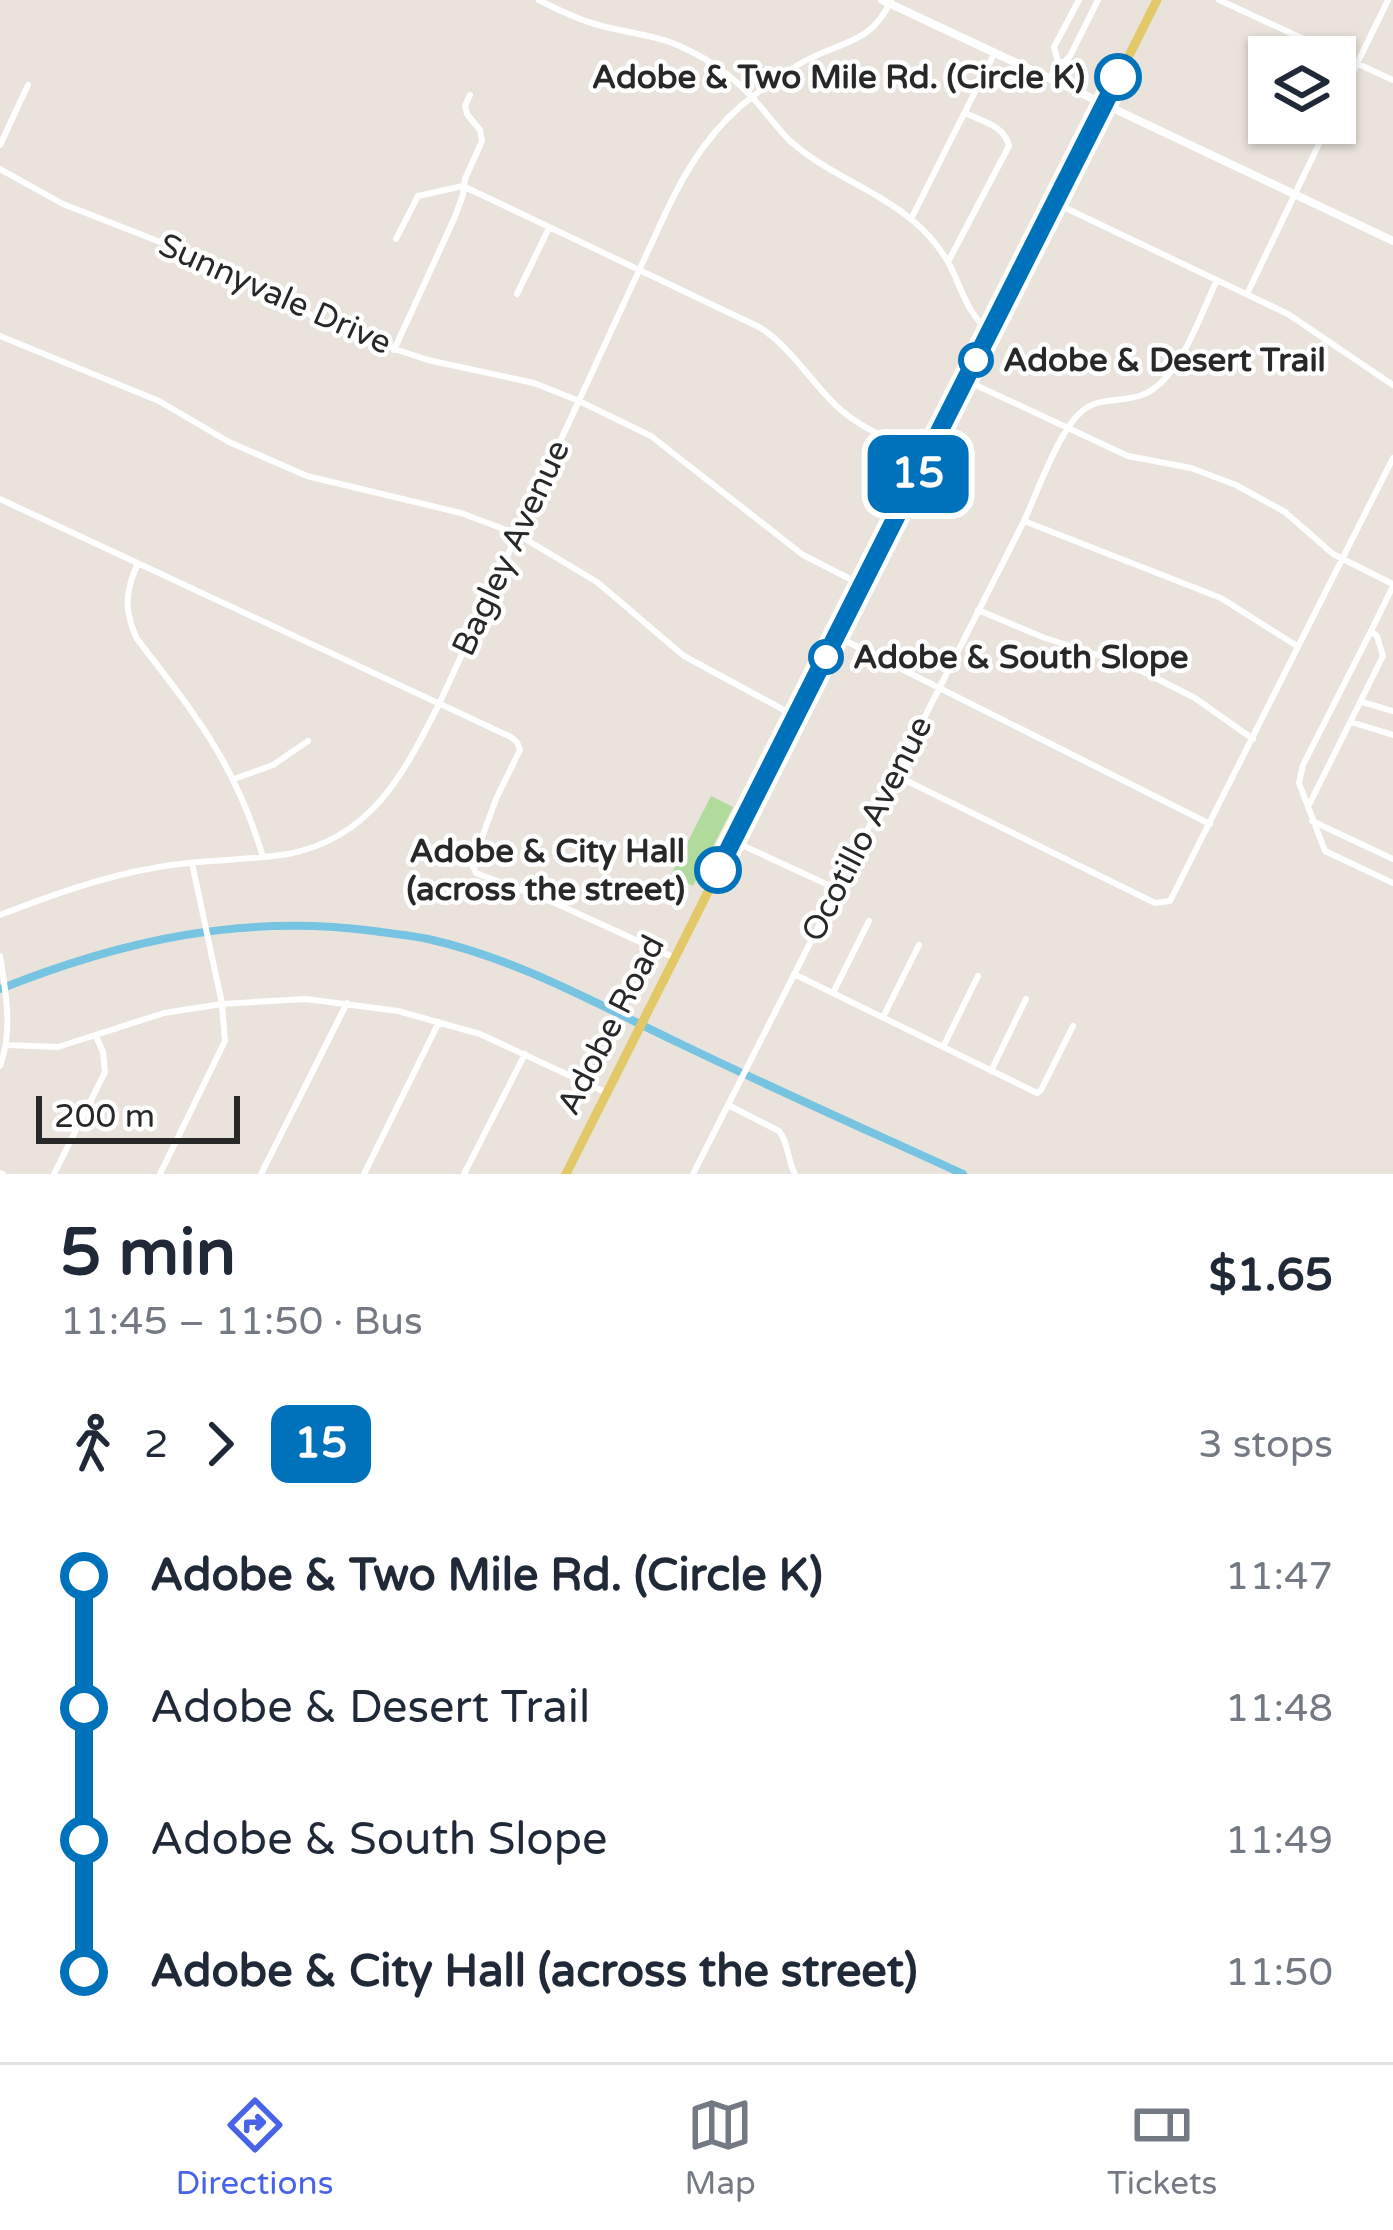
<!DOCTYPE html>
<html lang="en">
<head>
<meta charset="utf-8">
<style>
  :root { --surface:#fff; --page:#f6f6f7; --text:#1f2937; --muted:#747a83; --line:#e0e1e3; --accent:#4963e8 }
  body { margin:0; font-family:"Varela Round",sans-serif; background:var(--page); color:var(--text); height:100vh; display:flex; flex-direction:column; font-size:45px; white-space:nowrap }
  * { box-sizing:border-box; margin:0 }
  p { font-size:39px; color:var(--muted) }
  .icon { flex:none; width:66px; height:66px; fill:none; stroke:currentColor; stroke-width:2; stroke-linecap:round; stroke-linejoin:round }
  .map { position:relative; height:1174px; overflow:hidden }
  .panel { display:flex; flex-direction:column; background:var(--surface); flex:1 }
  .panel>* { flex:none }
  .badge { padding:0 24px; border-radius:18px; font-size:42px; line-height:78px }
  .fabs { position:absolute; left:1248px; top:36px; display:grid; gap:24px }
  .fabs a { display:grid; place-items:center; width:108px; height:108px; border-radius:0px; background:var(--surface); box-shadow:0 3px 9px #0004; font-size:60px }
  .scale { position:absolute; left:36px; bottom:30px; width:204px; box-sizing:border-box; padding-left:12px; border:6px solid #282828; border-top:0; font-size:33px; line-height:42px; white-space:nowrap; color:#282828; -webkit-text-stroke:9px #fff; paint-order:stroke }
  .map>.badge { position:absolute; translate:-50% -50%; box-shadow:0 0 0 6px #fff }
  .legs { display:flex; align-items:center; gap:18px; height:132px; padding:0 60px; font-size:39px }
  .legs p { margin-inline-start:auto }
  .head { display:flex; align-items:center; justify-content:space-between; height:204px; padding:0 60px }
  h1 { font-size:66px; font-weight:700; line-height:90px }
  ul { padding:0 60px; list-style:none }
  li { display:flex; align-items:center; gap:42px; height:132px; font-size:45px }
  li i { display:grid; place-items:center; width:18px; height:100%; margin:0 15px; background:currentColor }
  li i::after { content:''; width:30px; height:30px; margin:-15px; border:9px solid; border-radius:50%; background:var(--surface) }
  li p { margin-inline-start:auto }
  li:first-child i { background:linear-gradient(#0000 50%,currentColor 0) }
  li:last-child i { background:linear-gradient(currentColor 50%,#0000 0) }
  .tabs { display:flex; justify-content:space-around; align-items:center; height:168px; border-top:3px solid var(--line); background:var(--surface); font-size:33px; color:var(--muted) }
  .tabs a { display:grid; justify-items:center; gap:6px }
  .tabs .active { color:var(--accent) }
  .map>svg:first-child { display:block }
</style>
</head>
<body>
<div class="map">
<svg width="1393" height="1174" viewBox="0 0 1393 1174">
  <rect width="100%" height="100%" fill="#e9e3db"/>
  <path fill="#b0db9c" d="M711 796 733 807 693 886 671 875Z"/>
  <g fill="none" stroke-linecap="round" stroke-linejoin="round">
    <path stroke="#76c3e2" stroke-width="8" d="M0 989C123 940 242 914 374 931 392 934 411 935 428 939 518 959 599 1005 681 1044 774 1089 869 1131 963 1174"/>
    <path stroke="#fff" stroke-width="6" d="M539 0C558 10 577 19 598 25 627 33 659 35 686 49 712 61 733 77 753 98 765 111 776 127 789 140 825 173 875 189 912 220 926 231 939 247 948 262 962 287 966 314 990 331
      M1219 0 1393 80
      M1058 62 1054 47 1079 0
      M1050 78 1058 62H1064L1070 56 1098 0
      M1335 109 1388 0
      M0 145 28 85
      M0 169 63 204 209 261 322 321 358 337 428 360 534 383 579 401 651 436 803 555 862 585
      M1055 203 1288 314 1393 385
      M911 219 995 52
      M396 239 418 196 463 186 759 327C794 349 811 384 841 410 865 431 898 443 927 457
      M948 262 1009 146C1005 126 982 121 965 113
      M517 294 549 228
      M1247 294 1329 123
      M0 336 159 401 229 442 307 476 461 513 517 534 597 582 684 656 795 716
      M394 350 454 219 463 195 465 179 482 141 480 130 467 114 465 106 470 95
      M965 380 1128 456 1191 468 1236 485 1285 512 1333 554 1393 584
      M0 499 511 737 517 742 520 750 496 799 472 865 476 873 555 903 675 958
      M1024 521 1221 598 1297 646
      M137 565C125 593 124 611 137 639 195 714 235 763 263 857
      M978 610 1045 638 1132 666 1195 698 1253 739
      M1371 631 1303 765 1299 783 1325 851 1393 883
      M838 637 1210 824
      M1362 702 1393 711
      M1351 722 1393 735
      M895 775 1155 903 1170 901 1393 458
      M234 779 273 765 308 741
      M1308 807 1383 656 1377 636 1371 631 1393 586
      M1312 821 1393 859
      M733 841 837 889
      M0 915C52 895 104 876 159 867 202 859 246 861 288 854 372 838 404 773 439 704L666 212C687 167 714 124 756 94 770 83 787 71 803 62 841 41 872 44 891 0
      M0 956C6 993 13 1031 0 1066
      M794 974 1037 1093 1041 1090 1073 1026
      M833 993 869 921
      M883 1017 919 945
      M8 1045 58 1047 164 1013 222 1004 306 999 398 1011 480 1034 605 1092
      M943 1047 978 976
      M991 1071 1026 999
      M728 1105 779 1131C789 1143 787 1160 795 1174
      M0 1173 3 1174
      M54 1174 105 1072 103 1052 96 1036
      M160 1174 225 1041 222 1004 192 863
      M261 1174 347 1003
      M364 1174 439 1022
      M464 1174 525 1054
      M693 1174 1024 521C1037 493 1058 433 1080 413 1097 396 1121 403 1142 395 1180 381 1200 315 1217 280"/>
    <path stroke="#fff" stroke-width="8" d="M1104 104 1393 241"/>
    <path stroke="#fff" stroke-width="8" d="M882 0 1104 104"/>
    <path stroke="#e2c866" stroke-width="9" d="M566 1174 1157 0"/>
  </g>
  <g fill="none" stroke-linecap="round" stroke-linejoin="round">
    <g stroke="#fff" stroke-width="27">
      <path id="line-1" d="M718 870 1118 77"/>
    </g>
    <use href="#line-1" stroke="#0072bc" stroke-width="18"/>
  </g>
  <g fill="#fff" stroke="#0072bc" stroke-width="6">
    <circle cx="1118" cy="77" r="21"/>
    <circle cx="976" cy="360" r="15"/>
    <circle cx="826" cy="657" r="15"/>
    <circle cx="718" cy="870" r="21"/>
  </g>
  <g text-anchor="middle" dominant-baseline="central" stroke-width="9" stroke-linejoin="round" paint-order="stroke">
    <g font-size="33" font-weight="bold" fill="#282828" stroke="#fff" text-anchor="end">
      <text x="1085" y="77">Adobe &amp; Two Mile Rd. (Circle K)</text>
      <text x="1003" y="360" text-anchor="start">Adobe &amp; Desert Trail</text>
      <text x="853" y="657" text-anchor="start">Adobe &amp; South Slope</text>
      <text x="685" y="851">Adobe &amp; City Hall<tspan x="685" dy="38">(across the street)</tspan></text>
    </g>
    <g font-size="33" fill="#282828" stroke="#fff">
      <text transform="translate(275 294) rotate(24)">Sunnyvale Drive</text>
      <text transform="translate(511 548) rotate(-65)">Bagley Avenue</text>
      <text transform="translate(867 829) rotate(-63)">Ocotillo Avenue</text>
      <text transform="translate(611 1025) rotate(-63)">Adobe Road</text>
    </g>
  </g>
</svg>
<div class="fabs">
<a><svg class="icon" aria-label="layers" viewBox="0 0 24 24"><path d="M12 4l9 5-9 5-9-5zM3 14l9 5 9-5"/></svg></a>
</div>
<div class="scale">200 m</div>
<b class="badge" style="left:918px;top:474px;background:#0072bc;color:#fff">15</b>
</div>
<section class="panel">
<div class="head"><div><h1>5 min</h1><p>11:45 – 11:50 · Bus</p></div><b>$1.65</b></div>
<div class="legs"><svg class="icon" aria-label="walk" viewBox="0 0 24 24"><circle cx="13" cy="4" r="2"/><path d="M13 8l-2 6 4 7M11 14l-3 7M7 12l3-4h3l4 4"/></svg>2<svg class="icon" aria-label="forward" viewBox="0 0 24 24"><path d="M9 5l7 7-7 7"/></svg><b class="badge" style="background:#0072bc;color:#fff">15</b><p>3 stops</p></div>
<ul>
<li><i style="color:#0072bc"></i><b>Adobe &amp; Two Mile Rd. (Circle K)</b><p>11:47</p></li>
<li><i style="color:#0072bc"></i><span>Adobe &amp; Desert Trail</span><p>11:48</p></li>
<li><i style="color:#0072bc"></i><span>Adobe &amp; South Slope</span><p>11:49</p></li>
<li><i style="color:#0072bc"></i><b>Adobe &amp; City Hall (across the street)</b><p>11:50</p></li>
</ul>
</section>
<nav class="tabs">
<a class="active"><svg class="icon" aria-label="directions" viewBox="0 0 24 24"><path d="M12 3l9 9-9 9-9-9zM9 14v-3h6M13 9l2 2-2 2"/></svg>Directions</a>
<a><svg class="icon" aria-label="map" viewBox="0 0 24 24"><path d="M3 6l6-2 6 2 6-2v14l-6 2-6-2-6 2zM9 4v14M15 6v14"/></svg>Map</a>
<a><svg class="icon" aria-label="tickets" viewBox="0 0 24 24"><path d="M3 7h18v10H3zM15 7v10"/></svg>Tickets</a>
</nav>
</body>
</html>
